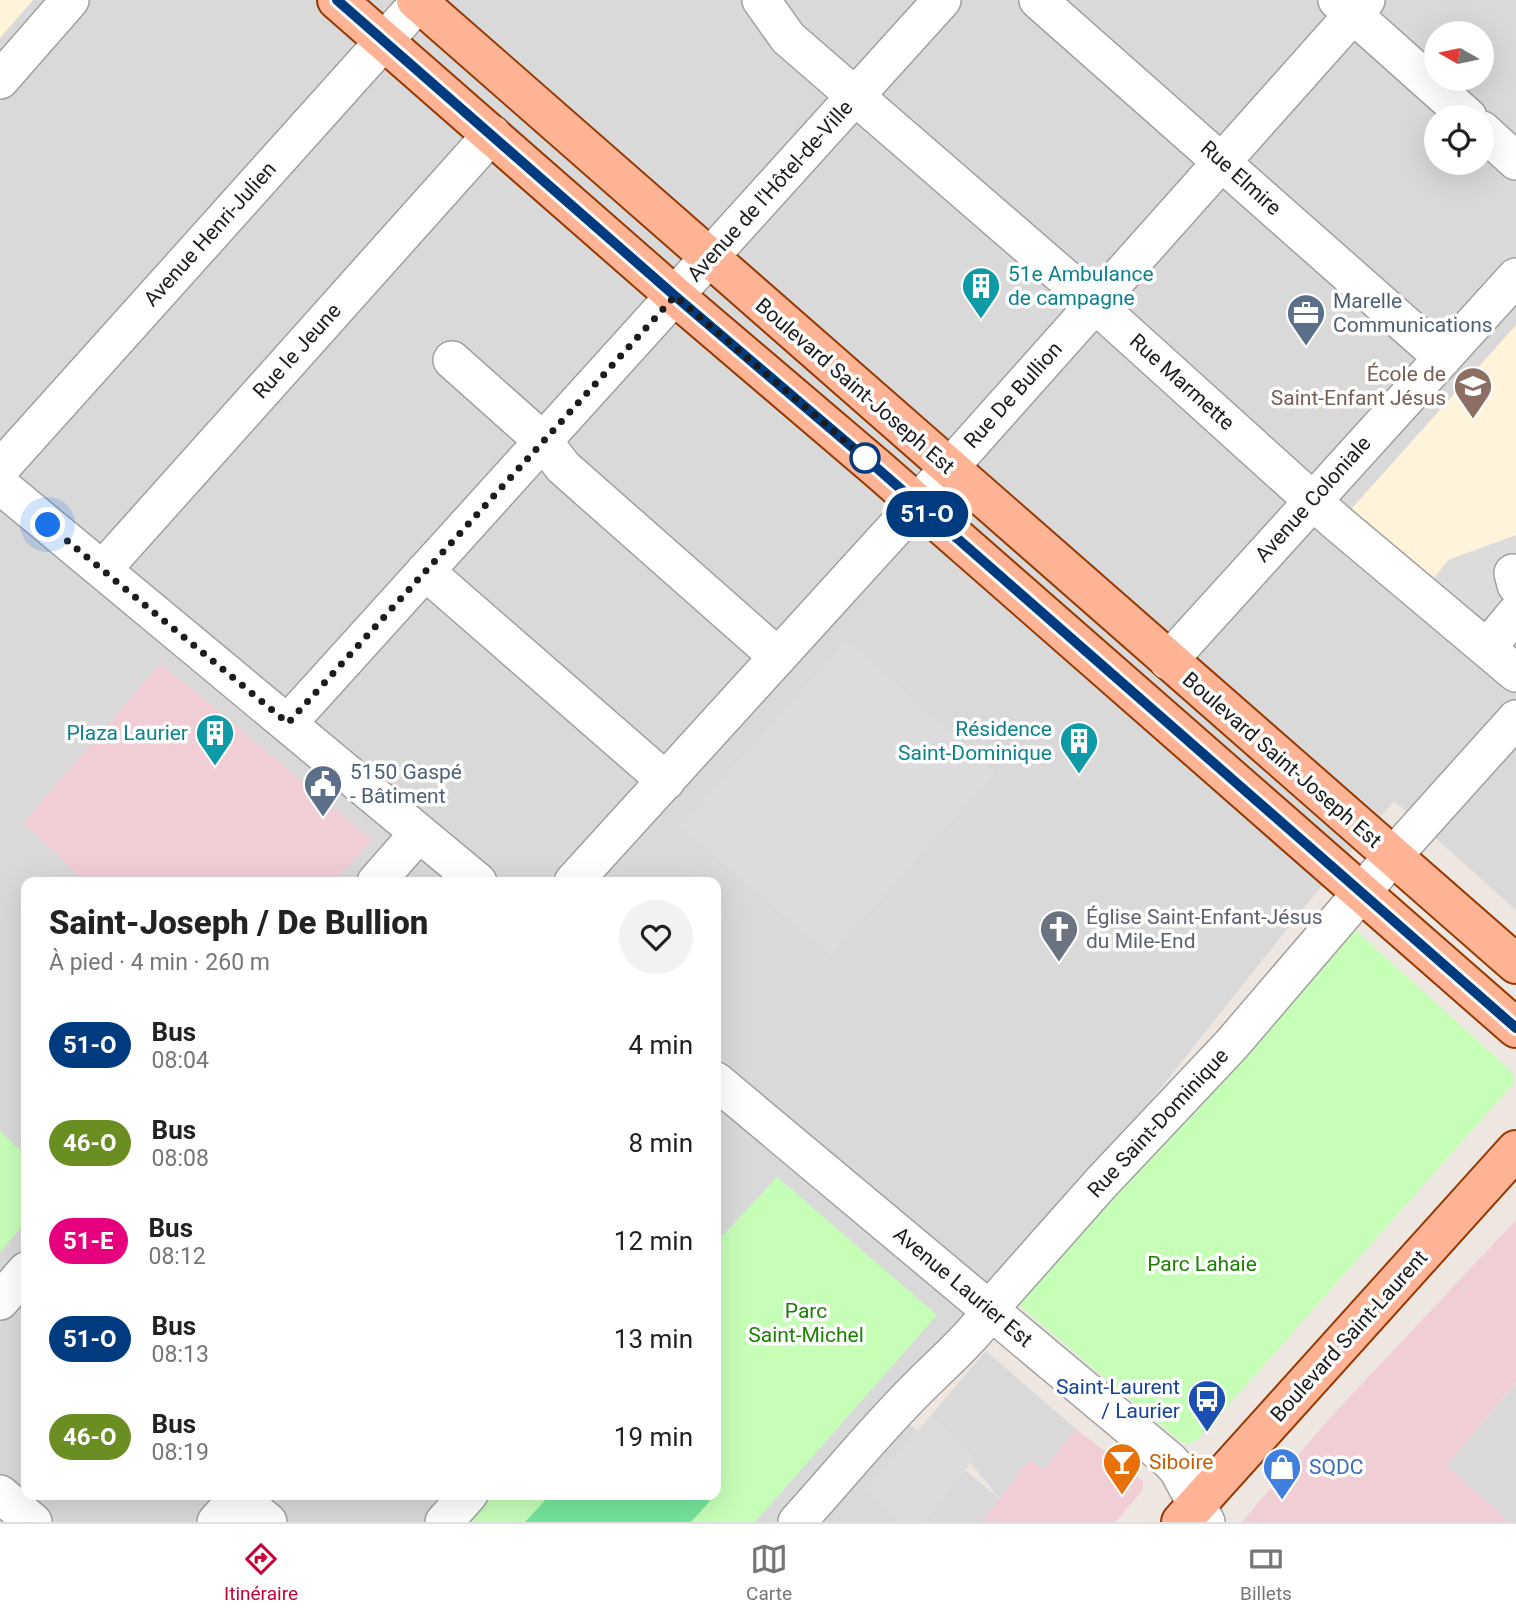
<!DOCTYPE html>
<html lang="fr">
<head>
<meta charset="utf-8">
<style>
  :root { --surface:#fff; --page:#f2f2f2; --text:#222; --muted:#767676; --line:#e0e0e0; --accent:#c80038 }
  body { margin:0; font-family:Roboto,sans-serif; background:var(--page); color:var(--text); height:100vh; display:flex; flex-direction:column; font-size:26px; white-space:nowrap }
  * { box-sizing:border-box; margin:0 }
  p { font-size:23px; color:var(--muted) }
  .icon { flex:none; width:38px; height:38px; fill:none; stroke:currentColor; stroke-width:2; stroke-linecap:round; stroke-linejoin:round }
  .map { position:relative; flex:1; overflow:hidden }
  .details { position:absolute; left:21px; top:877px; width:700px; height:623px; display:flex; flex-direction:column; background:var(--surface); border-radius:14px; box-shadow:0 7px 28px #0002 }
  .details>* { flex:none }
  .badge { padding:0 14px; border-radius:23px; font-size:24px; line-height:46px }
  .needle { width:46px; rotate:279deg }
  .fabs { position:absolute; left:1424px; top:21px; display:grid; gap:14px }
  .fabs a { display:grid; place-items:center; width:70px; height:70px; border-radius:50%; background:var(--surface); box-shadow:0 7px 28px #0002; font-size:35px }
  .you { position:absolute; width:35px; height:35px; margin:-18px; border:5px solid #fff; border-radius:50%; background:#1a73e8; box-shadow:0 0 0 10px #1a73e833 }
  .map>.badge { position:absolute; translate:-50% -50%; box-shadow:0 0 0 4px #fff }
  .round { display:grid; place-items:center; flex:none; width:74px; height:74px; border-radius:37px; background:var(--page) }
  .head { display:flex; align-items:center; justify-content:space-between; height:119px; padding:0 28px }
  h1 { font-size:33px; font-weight:800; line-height:52px }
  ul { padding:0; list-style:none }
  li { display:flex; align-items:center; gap:21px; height:98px; padding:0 28px }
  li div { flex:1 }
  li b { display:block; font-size:26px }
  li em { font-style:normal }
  li .badge { min-width:77px; font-weight:700; text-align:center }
  .tab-bar { display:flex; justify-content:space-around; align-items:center; height:98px; border-top:2px solid var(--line); background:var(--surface); font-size:19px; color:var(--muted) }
  .tab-bar a { display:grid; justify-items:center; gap:4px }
  .tab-bar .on { color:var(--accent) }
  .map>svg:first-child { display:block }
</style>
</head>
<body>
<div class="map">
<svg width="1516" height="1522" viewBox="0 0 1516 1522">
  <rect width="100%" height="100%" fill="#eee6e0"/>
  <path fill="#dad9d9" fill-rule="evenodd" d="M33 0H1516V910L1394 801 1310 900 1083 1186 888 1406 1000 1499 931 1415 986 1351 1076 1429 1044 1470 986 1522H0V38ZM1437 33H1482V79H1437ZM1437 117H1482V163H1437ZM26 882H716V1494H26Z
    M1516 1383V1522H1510L1446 1466Z"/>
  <path fill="#f1cdd6" d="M160 664 209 703 372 840 334 882H86L23 823Z
    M1516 1220V1382L1446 1466 1510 1522H1242L1328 1420Z
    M1076 1429 1143 1481 1142 1491 1115 1522H982L1026 1463 1033 1461 1044 1470Z"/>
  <path fill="#fff4d9" d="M0 0H33L0 38Z
    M1516 325V658L1345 516Z"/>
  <path fill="#c6feb8" d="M1351 926 1513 1073 1514 1083 1198 1439 1188 1444 1181 1442 1014 1301Z
    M0 1131 26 1155V1222L0 1252Z
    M777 1177 937 1315 755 1522H460L485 1495 716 1494V1243Z"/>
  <path fill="#76e59b" d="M703 1494 710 1501 691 1522H525L550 1495Z"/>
  <path fill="#dcdcdc" d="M1516 535V648L1434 578 1448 560Z
    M847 640 995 773 830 955 680 826Z
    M931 1415 964 1445 974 1459 924 1522H899L865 1489Z"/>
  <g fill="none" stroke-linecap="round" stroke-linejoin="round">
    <g stroke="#a0a0a0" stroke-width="40">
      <path id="minor" d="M761 0 788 38 1095 304 1334 520 1516 673
        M1038 0 1443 358
        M1337 0 1468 117
        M0 80 70 0
        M1482 130 1516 161
        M452 360 544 442 563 467 777 656
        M0 469 421 0
        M0 485 478 882
        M103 569 492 134
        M425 571 666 781
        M1513 573 1516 585
        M1487 648 1516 613
        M1168 661 1516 277
        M288 723 942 0
        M376 882 419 833
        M573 882 916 505 1366 0
        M716 1081 1170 1461 1178 1470 1206 1522
        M0 1301 26 1271
        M0 1494 33 1522
        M238 1497 268 1522
        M216 1522 241 1494
        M444 1522 469 1494
        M797 1522C838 1477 877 1428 921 1385 949 1357 980 1331 1000 1297L1101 1183 1232 1044 1392 857 1516 719"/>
    </g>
    <g stroke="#943900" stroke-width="42">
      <path id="major" d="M337 0 675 296 878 469 1516 1028
        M416 0 1516 964
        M1181 1522 1516 1150"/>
    </g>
    <use href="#minor" stroke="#fff" stroke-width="37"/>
    <use href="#major" stroke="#ffb395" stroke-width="38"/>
  </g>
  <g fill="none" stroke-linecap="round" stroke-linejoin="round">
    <g stroke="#fff" stroke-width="16">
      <path id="line" d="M337 0 675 296 878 469 1516 1028"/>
    </g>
    <use href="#line" stroke="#003b80" stroke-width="10"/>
    <path stroke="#1c1c1c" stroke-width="7" stroke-dasharray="0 12.6" d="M48 525 288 723 675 296 865 458"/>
  </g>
  <defs>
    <g id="building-pin" transform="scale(2.0125)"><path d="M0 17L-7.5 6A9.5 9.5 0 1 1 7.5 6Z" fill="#0f9aa8" stroke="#fff"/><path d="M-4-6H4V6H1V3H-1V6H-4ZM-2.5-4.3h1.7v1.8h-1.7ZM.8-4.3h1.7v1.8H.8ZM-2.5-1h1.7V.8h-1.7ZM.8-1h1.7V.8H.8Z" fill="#fff"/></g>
    <g id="office-pin" transform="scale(2.0125)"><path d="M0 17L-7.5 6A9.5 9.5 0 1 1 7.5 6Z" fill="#5c6f8a" stroke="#fff"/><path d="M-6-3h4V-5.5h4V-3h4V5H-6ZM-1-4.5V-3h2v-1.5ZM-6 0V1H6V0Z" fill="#fff"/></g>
    <g id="school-pin" transform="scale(2.0125)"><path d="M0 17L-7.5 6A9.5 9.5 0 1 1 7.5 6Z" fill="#8d6e63" stroke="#fff"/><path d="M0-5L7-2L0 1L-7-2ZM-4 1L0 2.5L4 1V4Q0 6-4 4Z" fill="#fff"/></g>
    <g id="civic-pin" transform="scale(2.0125)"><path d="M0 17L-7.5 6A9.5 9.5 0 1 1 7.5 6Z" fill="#5c6f8a" stroke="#fff"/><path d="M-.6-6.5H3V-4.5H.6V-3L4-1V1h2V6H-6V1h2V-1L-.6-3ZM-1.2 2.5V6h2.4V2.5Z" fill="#fff"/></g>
    <g id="church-pin" transform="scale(2.0125)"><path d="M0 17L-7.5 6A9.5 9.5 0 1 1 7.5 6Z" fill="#6b7280" stroke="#fff"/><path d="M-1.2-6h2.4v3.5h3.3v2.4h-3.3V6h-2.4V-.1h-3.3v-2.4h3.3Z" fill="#fff"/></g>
    <g id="bus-pin" transform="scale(2.0125)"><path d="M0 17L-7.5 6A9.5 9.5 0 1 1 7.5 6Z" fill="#1a4fb4" stroke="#fff"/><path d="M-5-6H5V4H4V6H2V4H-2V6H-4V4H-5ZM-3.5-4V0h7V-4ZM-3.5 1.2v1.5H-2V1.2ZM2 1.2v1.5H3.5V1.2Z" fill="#fff"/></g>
    <g id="bar-pin" transform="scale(2.0125)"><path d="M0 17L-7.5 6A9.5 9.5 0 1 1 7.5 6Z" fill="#e8710a" stroke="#fff"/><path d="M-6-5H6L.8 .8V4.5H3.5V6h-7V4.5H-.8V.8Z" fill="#fff"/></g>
    <g id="shop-pin" transform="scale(2.0125)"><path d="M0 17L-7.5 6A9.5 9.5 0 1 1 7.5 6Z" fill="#3f7fe0" stroke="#fff"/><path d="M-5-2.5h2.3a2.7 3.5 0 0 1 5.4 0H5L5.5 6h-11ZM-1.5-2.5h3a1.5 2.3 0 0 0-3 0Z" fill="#fff"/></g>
  </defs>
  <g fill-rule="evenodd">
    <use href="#building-pin" x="981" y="286"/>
    <use href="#office-pin" x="1306" y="313"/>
    <use href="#school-pin" x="1473" y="386"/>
    <use href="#building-pin" x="215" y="733"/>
    <use href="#building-pin" x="1079" y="741"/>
    <use href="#civic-pin" x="323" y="784"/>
    <use href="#church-pin" x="1059" y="929"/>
    <use href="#bus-pin" x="1207" y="1399"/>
    <use href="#bar-pin" x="1122" y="1462"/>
    <use href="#shop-pin" x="1282" y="1467"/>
  </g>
  <circle fill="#fff" stroke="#003b80" stroke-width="3.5" cx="865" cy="458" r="14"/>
  <g text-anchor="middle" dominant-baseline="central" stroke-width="7" stroke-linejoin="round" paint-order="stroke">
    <g font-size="21" fill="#1c1c1c" stroke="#fff">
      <text transform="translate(1241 178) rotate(42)">Rue Elmire</text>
      <text transform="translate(770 191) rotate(-48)">Avenue de l'Hôtel-de-Ville</text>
      <text transform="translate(210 234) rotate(-48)">Avenue Henri-Julien</text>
      <text transform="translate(297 351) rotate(-48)">Rue le Jeune</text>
      <text transform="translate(1182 382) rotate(42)">Rue Marmette</text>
      <text transform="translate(855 386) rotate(41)">Boulevard Saint-Joseph Est</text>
      <text transform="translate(1013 395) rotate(-48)">Rue De Bullion</text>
      <text transform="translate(1313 499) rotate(-48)">Avenue Coloniale</text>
      <text transform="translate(1282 760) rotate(41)">Boulevard Saint-Joseph Est</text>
      <text transform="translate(1158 1123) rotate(-47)">Rue Saint-Dominique</text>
      <text transform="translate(963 1287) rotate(40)">Avenue Laurier Est</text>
      <text transform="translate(1349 1336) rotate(-48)">Boulevard Saint-Laurent</text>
    </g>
    <g font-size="21" fill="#0d838f" stroke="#fff" text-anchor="end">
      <text x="1008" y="274" text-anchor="start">51e Ambulance<tspan x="1008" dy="24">de campagne</tspan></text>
      <text x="1052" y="729">Résidence<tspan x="1052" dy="24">Saint-Dominique</tspan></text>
      <text x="188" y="733">Plaza Laurier</text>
    </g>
    <g font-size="21" fill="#4e5e75" stroke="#fff" text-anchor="start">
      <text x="1333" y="301">Marelle<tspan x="1333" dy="24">Communications</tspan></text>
      <text x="350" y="772">5150 Gaspé<tspan x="350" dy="24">- Bâtiment</tspan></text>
    </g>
    <g font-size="21" fill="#785e54" stroke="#fff" text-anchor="end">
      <text x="1446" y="374">École de<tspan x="1446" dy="24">Saint-Enfant Jésus</tspan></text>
    </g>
    <g font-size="21" fill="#5b616d" stroke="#fff" text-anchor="start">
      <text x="1086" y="917">Église Saint-Enfant-Jésus<tspan x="1086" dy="24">du Mile-End</tspan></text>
    </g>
    <g font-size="21" fill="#1b8202" stroke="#fff">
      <text x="1202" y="1264">Parc Lahaie</text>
      <text x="806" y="1311">Parc<tspan x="806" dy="24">Saint-Michel</tspan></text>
    </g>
    <g font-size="21" fill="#164399" stroke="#fff" text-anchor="end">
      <text x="1180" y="1387">Saint-Laurent<tspan x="1180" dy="24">/ Laurier</tspan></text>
    </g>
    <g font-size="21" fill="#c56008" stroke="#fff" text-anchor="start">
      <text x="1149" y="1462">Siboire</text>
    </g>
    <g font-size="21" fill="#366cbe" stroke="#fff" text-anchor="start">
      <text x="1309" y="1467">SQDC</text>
    </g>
  </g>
</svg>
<div class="fabs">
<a><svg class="needle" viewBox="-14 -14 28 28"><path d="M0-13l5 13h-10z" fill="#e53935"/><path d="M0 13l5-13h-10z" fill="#767676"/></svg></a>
<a><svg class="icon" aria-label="locate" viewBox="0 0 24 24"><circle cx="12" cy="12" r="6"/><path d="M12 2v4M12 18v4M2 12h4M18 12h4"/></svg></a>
</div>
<div class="you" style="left:48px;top:525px"></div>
<b class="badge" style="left:927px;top:514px;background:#003b80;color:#fff">51-O</b>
<section class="details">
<div class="head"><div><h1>Saint-Joseph / De Bullion</h1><p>À pied · 4 min · 260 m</p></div><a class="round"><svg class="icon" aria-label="heart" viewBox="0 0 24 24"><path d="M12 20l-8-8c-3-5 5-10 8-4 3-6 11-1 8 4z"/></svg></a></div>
<ul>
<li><span class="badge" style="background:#003b80;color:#fff">51-O</span><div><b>Bus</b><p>08:04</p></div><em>4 min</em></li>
<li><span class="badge" style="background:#6b8e23;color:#fff">46-O</span><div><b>Bus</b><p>08:08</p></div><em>8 min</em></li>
<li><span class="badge" style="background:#e6007e;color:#fff">51-E</span><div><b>Bus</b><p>08:12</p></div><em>12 min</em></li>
<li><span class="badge" style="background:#003b80;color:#fff">51-O</span><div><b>Bus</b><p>08:13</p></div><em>13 min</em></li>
<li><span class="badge" style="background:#6b8e23;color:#fff">46-O</span><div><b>Bus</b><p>08:19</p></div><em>19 min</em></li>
</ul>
</section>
</div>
<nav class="tab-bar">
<a class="on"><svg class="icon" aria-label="directions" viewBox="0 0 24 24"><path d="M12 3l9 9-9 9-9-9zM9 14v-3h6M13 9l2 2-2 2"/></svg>Itinéraire</a>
<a><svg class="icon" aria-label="map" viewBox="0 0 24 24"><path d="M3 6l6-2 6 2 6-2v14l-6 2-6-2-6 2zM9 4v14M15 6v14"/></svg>Carte</a>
<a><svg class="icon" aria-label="tickets" viewBox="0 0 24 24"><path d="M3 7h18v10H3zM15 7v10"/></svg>Billets</a>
</nav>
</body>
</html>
